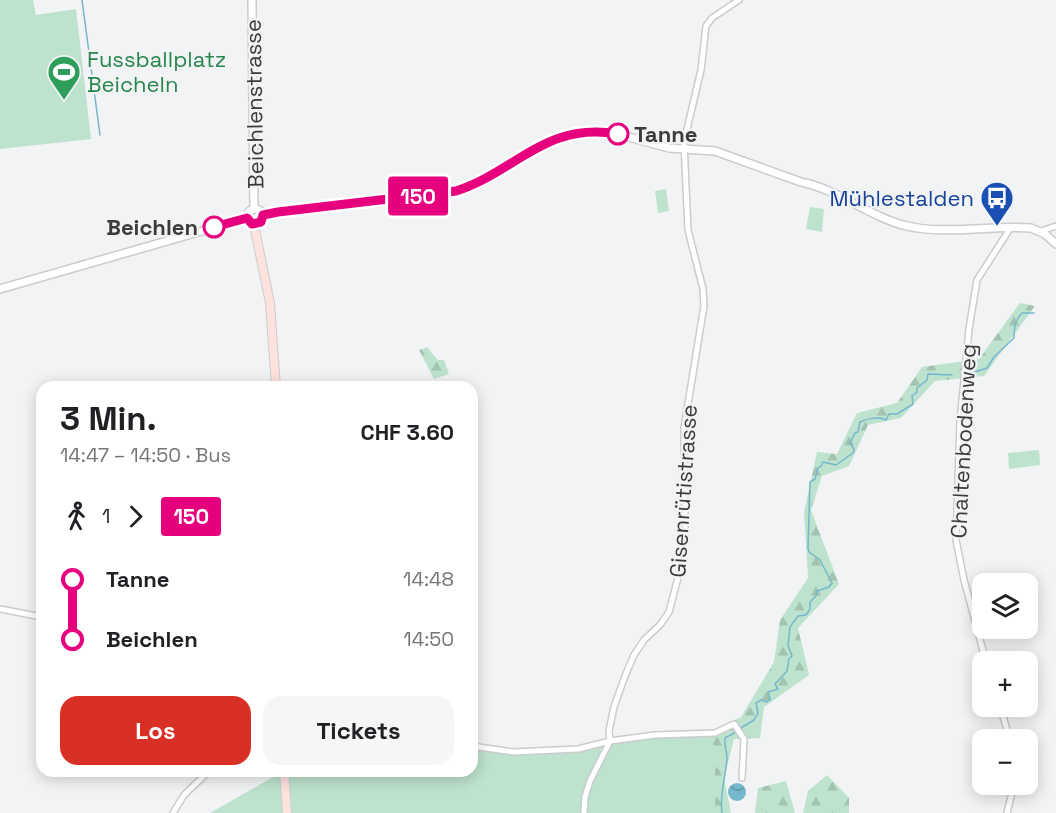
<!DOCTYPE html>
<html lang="de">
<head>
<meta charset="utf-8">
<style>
  :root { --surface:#fff; --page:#f6f6f6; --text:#202124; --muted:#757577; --accent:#d93025 }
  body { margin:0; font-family:"Space Grotesk",sans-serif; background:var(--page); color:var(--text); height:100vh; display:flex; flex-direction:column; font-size:22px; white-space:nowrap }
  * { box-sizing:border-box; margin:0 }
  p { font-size:20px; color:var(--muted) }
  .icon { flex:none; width:33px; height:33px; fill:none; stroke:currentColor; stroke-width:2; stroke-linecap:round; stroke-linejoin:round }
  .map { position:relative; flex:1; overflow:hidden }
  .side { position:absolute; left:36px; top:381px; width:442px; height:396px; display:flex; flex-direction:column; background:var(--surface); border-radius:18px; box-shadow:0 3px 15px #0003 }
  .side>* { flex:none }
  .badge { padding:0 12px; border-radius:4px; font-size:21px; line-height:39px }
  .controls { position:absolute; left:972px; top:573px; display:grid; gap:12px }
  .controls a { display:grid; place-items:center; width:66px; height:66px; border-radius:12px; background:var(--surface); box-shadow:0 3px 15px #0003; font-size:30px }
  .map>.badge { position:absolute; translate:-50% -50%; box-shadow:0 0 0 3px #fff }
  .legs { display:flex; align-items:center; gap:9px; height:66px; padding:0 24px; font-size:20px }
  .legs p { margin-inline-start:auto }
  .head { display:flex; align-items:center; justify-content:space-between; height:102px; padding:0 24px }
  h1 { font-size:33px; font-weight:600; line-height:45px }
  .button { display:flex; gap:12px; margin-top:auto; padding:12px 24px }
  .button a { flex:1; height:69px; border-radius:18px; background:var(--accent); color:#fff; font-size:24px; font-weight:600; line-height:69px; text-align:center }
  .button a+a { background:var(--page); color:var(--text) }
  ul { padding:0 24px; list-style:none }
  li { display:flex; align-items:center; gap:21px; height:60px; font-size:22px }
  li i { display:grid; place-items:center; width:9px; height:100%; margin:0 8px; background:currentColor }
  li i::after { content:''; width:15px; height:15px; margin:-8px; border:4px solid; border-radius:50%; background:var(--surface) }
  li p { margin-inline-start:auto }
  li:first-child i { background:linear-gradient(#0000 50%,currentColor 0) }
  li:last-child i { background:linear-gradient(currentColor 50%,#0000 0) }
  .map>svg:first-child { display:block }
</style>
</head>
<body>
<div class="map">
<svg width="1056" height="813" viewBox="0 0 1056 813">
  <defs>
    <pattern id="forest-firs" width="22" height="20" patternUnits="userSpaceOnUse" patternTransform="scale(1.5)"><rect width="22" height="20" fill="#bde2cd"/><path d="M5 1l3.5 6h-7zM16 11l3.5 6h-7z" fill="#a3c3b1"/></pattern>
    <pattern id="water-waves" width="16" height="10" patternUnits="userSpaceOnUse" patternTransform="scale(1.5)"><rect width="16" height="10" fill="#75b7cd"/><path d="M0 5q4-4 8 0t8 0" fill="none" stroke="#6196a8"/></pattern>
  </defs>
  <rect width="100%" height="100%" fill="#f2f3f5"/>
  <path fill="#bde2cd" d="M0 0H33L36 15 76 9 91 139 0 149Z
    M666 189 669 211 658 213 655 191Z
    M810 207 824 209 822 232 806 229Z
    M1039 450 1040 465 1009 469 1008 453Z
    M715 733V813H290L287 771H472L473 746 513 752 578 749 610 741Z
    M275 776H281L284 813H210Z"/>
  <path fill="url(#forest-firs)" d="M1020 303 1035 306 984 376 935 381 901 418 868 425 849 466 822 476 811 510 839 584 798 628 809 675 764 707 760 738 734 739 724 778 731 813H715V750L709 733 741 717 774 662 780 620 808 578 804 512 817 452 837 454 857 413 897 403 922 367 979 359Z
    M427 347 438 360H444L449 374 434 379 419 350Z
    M827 775 849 798V813H803L808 791Z
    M786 781 795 813H755L758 788Z"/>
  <path fill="url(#water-waves)" d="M728 792a9 9 0 1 1 18 0a9 9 0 1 1-18 0Z"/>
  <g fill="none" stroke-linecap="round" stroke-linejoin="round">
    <path stroke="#75b7cd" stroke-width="1.5" d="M82 0 100 135
      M975 372 987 368 994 357 1014 338C1014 328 1015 320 1022 313H1034
      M739 729 754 720 758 713 756 703 761 700 767 702 770 699 768 692 778 689 775 684 787 671 789 659 792 656 788 645 790 627 798 616 806 615 810 609V602L816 596 817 591 829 587 832 583 820 560 809 552 808 548 810 482 815 479 818 468 821 466 823 462 836 465 853 453 854 449 850 443 855 433 858 432 860 422C866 419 879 416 886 420L889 414H897L913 404 912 396 917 392V388L927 380 928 374 952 375
      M722 813C719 795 726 776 727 758 727 751 724 745 725 738L736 732"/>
    <g stroke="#cacccd" stroke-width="8">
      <path id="minor" d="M1041 231 1056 226
        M0 609 42 617
        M986 662 964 580 956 540 960 421 969 329 977 280 1011 227
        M1000 706 1010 740
        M472 746 513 752 578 749 610 741 655 735 715 733 734 724 744 739 742 778
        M173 813 184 795 209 771
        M584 813 585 797 590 781 610 741 609 731 614 707 625 676 634 655 644 640 660 625 669 612 680 570 685 527 684 428 704 306 703 289 688 230 684 142 701 70 706 26 712 18 739 0
        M1007 813 1014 784"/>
    </g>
    <g stroke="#cacccd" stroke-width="10">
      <path id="tertiary" d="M252 0 254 208
        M805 183C838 190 872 218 907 226 944 235 991 225 1031 228L1045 234 1056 244
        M247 217a8 8 0 1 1 16 0a8 8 0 1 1-16 0Z
        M263 215 456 191 480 181 552 140 588 131 618 134 669 148 715 151 801 182
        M0 289 247 218"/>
    </g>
    <g stroke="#cacccd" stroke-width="10">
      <path id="secondary" d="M254 225 270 303 276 387
        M284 771 287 813"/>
    </g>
    <use href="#minor" stroke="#fff" stroke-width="5"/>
    <use href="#tertiary" stroke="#fff" stroke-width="7"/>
    <use href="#secondary" stroke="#fde2de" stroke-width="8"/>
  </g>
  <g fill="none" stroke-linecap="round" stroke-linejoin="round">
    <g stroke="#fff" stroke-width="14">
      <path id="line-1" d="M214 227 247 218 252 224 261 222 263 215 278 212 456 191C517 171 546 121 618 134"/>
    </g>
    <use href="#line-1" stroke="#e6007e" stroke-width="9"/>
  </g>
  <defs>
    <g id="stadium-pin" transform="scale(1.725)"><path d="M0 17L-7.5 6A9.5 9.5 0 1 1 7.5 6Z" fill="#2e9e5b" stroke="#f2f3f5"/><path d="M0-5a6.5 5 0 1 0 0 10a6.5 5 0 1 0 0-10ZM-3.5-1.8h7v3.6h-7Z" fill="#fff"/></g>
    <g id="bus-pin" transform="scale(1.725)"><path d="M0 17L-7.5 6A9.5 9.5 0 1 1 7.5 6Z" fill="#1a4fb4" stroke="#f2f3f5"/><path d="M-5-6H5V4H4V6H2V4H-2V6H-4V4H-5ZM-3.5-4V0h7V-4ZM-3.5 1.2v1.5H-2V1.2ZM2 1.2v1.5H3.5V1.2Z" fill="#fff"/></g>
  </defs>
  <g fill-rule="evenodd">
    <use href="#stadium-pin" x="64" y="72"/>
    <use href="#bus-pin" x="997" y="198"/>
  </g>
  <g fill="#fff" stroke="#e6007e" stroke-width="3">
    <circle cx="618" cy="134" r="10"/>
    <circle cx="214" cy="227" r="10"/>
  </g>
  <g text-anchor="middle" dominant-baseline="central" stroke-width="4.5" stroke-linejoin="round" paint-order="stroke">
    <g font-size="22" fill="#27864d" stroke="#f2f3f5" text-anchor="start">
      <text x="87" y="59">Fussballplatz<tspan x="87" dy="25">Beicheln</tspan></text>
    </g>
    <g font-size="22" fill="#3b3b3c" stroke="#f2f3f5">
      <text transform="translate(254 104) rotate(-91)">Beichlenstrasse</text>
      <text transform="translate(963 441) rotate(-87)">Chaltenbodenweg</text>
      <text transform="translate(683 491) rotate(-86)">Gisenrütistrasse</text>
    </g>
    <g font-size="22" font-weight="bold" fill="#3b3b3c" stroke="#f2f3f5" text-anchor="start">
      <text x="634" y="134">Tanne</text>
      <text x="198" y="227" text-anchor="end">Beichlen</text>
    </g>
    <g font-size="22" fill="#164399" stroke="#f2f3f5" text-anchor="end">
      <text x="974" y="198">Mühlestalden</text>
    </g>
  </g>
</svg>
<div class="controls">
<a><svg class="icon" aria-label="layers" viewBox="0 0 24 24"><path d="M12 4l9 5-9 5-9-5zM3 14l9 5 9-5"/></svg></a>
<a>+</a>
<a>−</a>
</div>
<b class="badge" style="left:418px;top:196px;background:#e6007e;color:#fff">150</b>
<section class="side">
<div class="head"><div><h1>3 Min.</h1><p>14:47 – 14:50 · Bus</p></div><b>CHF 3.60</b></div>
<div class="legs"><svg class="icon" aria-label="walk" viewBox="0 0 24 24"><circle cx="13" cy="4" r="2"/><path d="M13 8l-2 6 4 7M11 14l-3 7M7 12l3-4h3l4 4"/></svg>1<svg class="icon" aria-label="forward" viewBox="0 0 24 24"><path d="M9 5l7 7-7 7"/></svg><b class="badge" style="background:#e6007e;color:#fff">150</b></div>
<ul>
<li><i style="color:#e6007e"></i><b>Tanne</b><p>14:48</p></li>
<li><i style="color:#e6007e"></i><b>Beichlen</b><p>14:50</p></li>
</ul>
<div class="button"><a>Los</a><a>Tickets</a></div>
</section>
</div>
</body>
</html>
